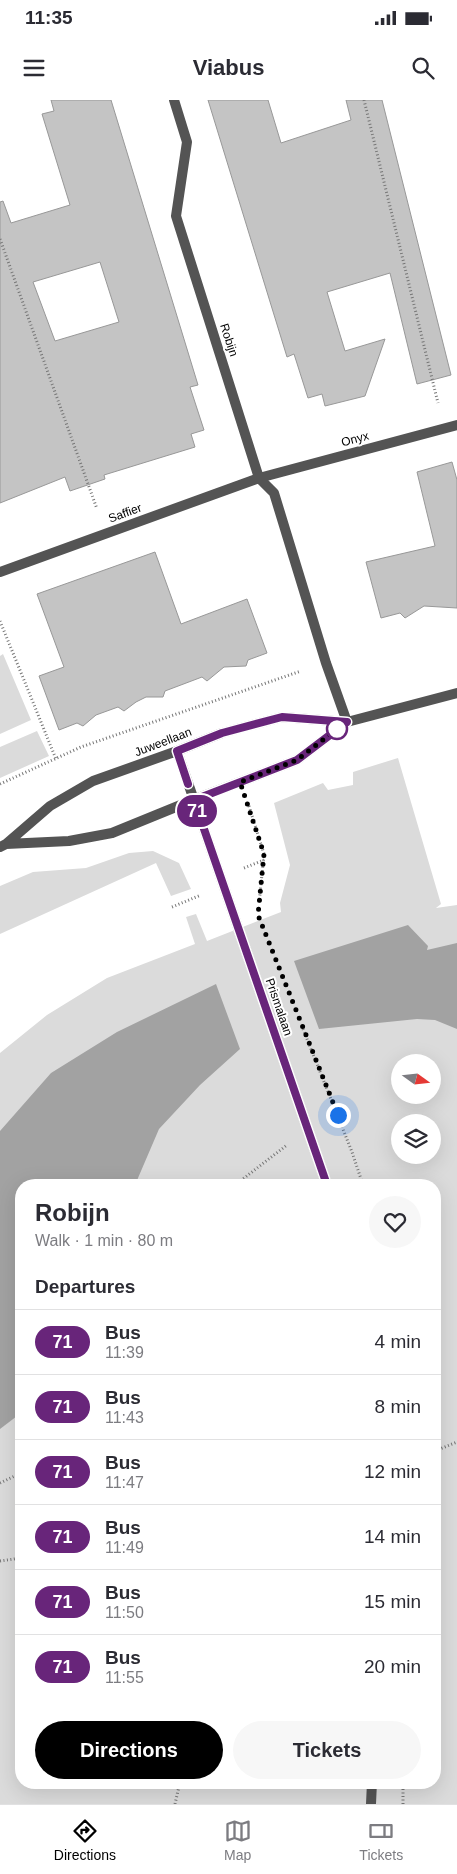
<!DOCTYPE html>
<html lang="en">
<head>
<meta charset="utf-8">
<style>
  :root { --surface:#fff; --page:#f7f7f7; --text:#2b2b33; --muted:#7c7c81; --line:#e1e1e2; --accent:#000 }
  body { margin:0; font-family:Arial,sans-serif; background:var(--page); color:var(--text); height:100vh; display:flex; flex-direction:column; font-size:19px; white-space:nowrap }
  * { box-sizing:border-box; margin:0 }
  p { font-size:16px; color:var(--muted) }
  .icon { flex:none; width:28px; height:28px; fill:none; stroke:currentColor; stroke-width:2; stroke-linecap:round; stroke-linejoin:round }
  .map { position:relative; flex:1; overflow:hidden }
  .sheet { position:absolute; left:15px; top:1079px; width:426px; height:610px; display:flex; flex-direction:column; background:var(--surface); border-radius:20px; box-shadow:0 5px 20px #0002 }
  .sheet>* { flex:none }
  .badge { padding:0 10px; border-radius:16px; font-size:18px; line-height:32px }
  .needle { width:32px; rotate:105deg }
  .fabs { position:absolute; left:391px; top:954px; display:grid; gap:10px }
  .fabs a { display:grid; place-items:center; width:50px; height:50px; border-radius:50%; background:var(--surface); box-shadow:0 5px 20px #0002; font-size:25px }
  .you { position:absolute; width:25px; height:25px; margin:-12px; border:4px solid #fff; border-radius:50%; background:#1a73e8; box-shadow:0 0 0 8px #1a73e833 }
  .map>.badge { position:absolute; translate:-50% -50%; box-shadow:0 0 0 2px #fff }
  h2 { padding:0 20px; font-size:19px; line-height:45px }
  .round { display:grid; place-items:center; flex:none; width:52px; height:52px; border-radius:26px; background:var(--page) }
  .summary { display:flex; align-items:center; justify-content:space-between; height:85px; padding:0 20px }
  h1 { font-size:24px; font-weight:600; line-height:38px }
  .action { display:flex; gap:10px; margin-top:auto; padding:10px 20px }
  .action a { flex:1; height:58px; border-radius:30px; background:var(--accent); color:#fff; font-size:20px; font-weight:600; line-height:58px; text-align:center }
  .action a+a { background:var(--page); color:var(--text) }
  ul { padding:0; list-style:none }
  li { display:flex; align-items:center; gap:15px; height:65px; padding:0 20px; border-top:1px solid var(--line) }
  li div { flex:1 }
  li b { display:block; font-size:19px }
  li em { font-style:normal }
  li .badge { min-width:55px; font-weight:700; text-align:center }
  .status { display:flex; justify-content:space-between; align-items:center; height:35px; padding:0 25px; background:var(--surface); direction:ltr }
  .status svg { height:14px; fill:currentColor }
  header { display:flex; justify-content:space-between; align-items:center; height:65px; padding:0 20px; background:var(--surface); font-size:22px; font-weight:600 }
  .tabs { display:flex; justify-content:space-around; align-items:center; height:70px; border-top:1px solid var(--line); background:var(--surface); font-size:14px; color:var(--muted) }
  .tabs a { display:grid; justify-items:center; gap:2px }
  .tabs .selected { color:var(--accent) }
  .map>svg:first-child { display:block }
</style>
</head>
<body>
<div class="status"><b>11:35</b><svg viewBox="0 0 49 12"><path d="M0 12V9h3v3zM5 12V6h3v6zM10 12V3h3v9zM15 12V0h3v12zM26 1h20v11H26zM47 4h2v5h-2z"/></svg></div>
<header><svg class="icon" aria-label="menu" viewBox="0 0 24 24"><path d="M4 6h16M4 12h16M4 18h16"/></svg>Viabus<svg class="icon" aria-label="search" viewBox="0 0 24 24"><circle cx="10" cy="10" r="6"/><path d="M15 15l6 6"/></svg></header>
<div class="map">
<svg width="457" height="1704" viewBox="0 0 457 1704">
  <rect width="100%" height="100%" fill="#fff"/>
  <path fill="#dbdbdb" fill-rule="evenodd" d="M3 554 31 620 0 634V556Z
    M37 631 49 656 0 678V647Z
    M398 658 441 804 436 808 457 805V1704H0V953L47 915 107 878 195 844 186 817 196 814 207 841 281 812 280 803 290 765 274 703 323 683 328 690 353 685V672ZM400 962H432V995H400ZM400 1022H432V1055H400ZM21 1085H435V1682H21Z
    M153 751 179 763 191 789 171 796 156 763 0 834V786L33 772 86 768 129 753Z"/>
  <path fill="#a2a2a2" d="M408 825 428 846 427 850 457 843V929L435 920 417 919 319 929 294 861Z
    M216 884 240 949 200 985 159 1029 135 1085H21V1313L0 1329V1031L51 973 117 932Z"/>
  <path fill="#c4c4c4" stroke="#989898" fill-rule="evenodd" d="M51 0H111L198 285 190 287 204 330 191 334 195 347 104 375 105 379 70 391 65 377 0 403V102L3 101 11 123 70 105 42 14 54 11ZM100 162 119 222 55 241 33 182Z
    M208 0H268L281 43 351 20 346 0H382L451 275 417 284 390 173 327 192 345 251 385 239 365 296 325 306 322 294 308 298 294 254 287 257Z
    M452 362 457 380V508L424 506 405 518 400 513 381 518 366 462 435 446 417 372Z
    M155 452 181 524 247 499 267 553 248 560 246 566 224 567 207 581 202 577 165 591 163 597H146L136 602 124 611 118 607 96 615 83 626 77 623 59 630 39 576 64 567 37 494Z"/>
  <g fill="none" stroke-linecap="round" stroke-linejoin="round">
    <path stroke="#767676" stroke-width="3" stroke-dasharray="1 2.5" stroke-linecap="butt" d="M364 0 438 303
      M0 139 97 409
      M0 521 56 659
      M0 684 81 647 301 571
      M249 706 264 754 259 804
      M244 768 264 760
      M172 807 201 795
      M303 929 352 1052 363 1085
      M235 1085 287 1045
      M435 1351 457 1342
      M0 1383 21 1373
      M0 1461 21 1458
      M175 1704 180 1682
      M403 1704V1682"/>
    <path stroke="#545454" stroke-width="10" d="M174 0 187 42 176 116 259 378 274 393 326 563 347 622
      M0 472 259 378 457 325
      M177 651 222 633 282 617 347 622 457 593
      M193 700 297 660 347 622"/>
    <path stroke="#545454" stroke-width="10" d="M6 744 69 741 112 733 193 700
      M0 747 6 744 50 706 93 681 177 651 327 1085
      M371 1704 372 1682"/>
  </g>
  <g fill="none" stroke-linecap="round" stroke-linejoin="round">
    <g stroke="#fff" stroke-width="11">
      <path id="line" d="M188 684 177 651 222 633 282 617 347 622 297 660 194 700 327 1085"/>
    </g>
    <use href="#line" stroke="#68257a" stroke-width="8"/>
    <path stroke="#000" stroke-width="5" stroke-dasharray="0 9" d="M337 629 297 660 240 682 264 754 258 815 338 1015"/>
  </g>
  <circle fill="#fff" stroke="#68257a" stroke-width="2.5" cx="337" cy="629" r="10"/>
  <g text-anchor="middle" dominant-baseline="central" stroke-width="4" stroke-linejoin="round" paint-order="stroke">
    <g font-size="12" fill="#000" stroke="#fff">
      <text transform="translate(229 240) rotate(72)">Robijn</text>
      <text transform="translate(355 339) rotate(-15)">Onyx</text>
      <text transform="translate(125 413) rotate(-20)">Saffier</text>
      <text transform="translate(163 642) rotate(-21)">Juweellaan</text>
      <text transform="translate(279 907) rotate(71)">Prismalaan</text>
    </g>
  </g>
</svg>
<div class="fabs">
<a><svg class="needle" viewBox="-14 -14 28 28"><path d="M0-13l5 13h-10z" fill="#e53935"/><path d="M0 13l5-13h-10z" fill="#7c7c81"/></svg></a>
<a><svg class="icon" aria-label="layers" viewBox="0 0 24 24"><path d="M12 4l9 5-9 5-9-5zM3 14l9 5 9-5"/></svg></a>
</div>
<div class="you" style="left:338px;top:1015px"></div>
<b class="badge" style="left:197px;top:711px;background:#68257a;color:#fff">71</b>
<section class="sheet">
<div class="summary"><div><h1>Robijn</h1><p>Walk · 1 min · 80 m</p></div><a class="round"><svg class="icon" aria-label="heart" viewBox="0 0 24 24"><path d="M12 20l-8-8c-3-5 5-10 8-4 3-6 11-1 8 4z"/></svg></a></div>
<h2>Departures</h2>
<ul>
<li><span class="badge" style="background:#68257a;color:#fff">71</span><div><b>Bus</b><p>11:39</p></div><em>4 min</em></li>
<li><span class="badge" style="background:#68257a;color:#fff">71</span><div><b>Bus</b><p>11:43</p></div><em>8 min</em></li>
<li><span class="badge" style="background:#68257a;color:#fff">71</span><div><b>Bus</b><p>11:47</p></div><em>12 min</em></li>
<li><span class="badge" style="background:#68257a;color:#fff">71</span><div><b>Bus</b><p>11:49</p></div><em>14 min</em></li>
<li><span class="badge" style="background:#68257a;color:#fff">71</span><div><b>Bus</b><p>11:50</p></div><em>15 min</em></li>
<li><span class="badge" style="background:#68257a;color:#fff">71</span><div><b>Bus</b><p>11:55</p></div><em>20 min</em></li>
</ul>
<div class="action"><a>Directions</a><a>Tickets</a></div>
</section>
</div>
<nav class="tabs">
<a class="selected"><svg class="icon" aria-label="directions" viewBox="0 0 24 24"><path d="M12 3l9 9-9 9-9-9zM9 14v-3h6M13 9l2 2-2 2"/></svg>Directions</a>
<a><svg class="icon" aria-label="map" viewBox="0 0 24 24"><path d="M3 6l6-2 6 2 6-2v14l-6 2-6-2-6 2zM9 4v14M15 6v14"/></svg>Map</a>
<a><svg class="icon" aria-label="tickets" viewBox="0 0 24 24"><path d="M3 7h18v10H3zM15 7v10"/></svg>Tickets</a>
</nav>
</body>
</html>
